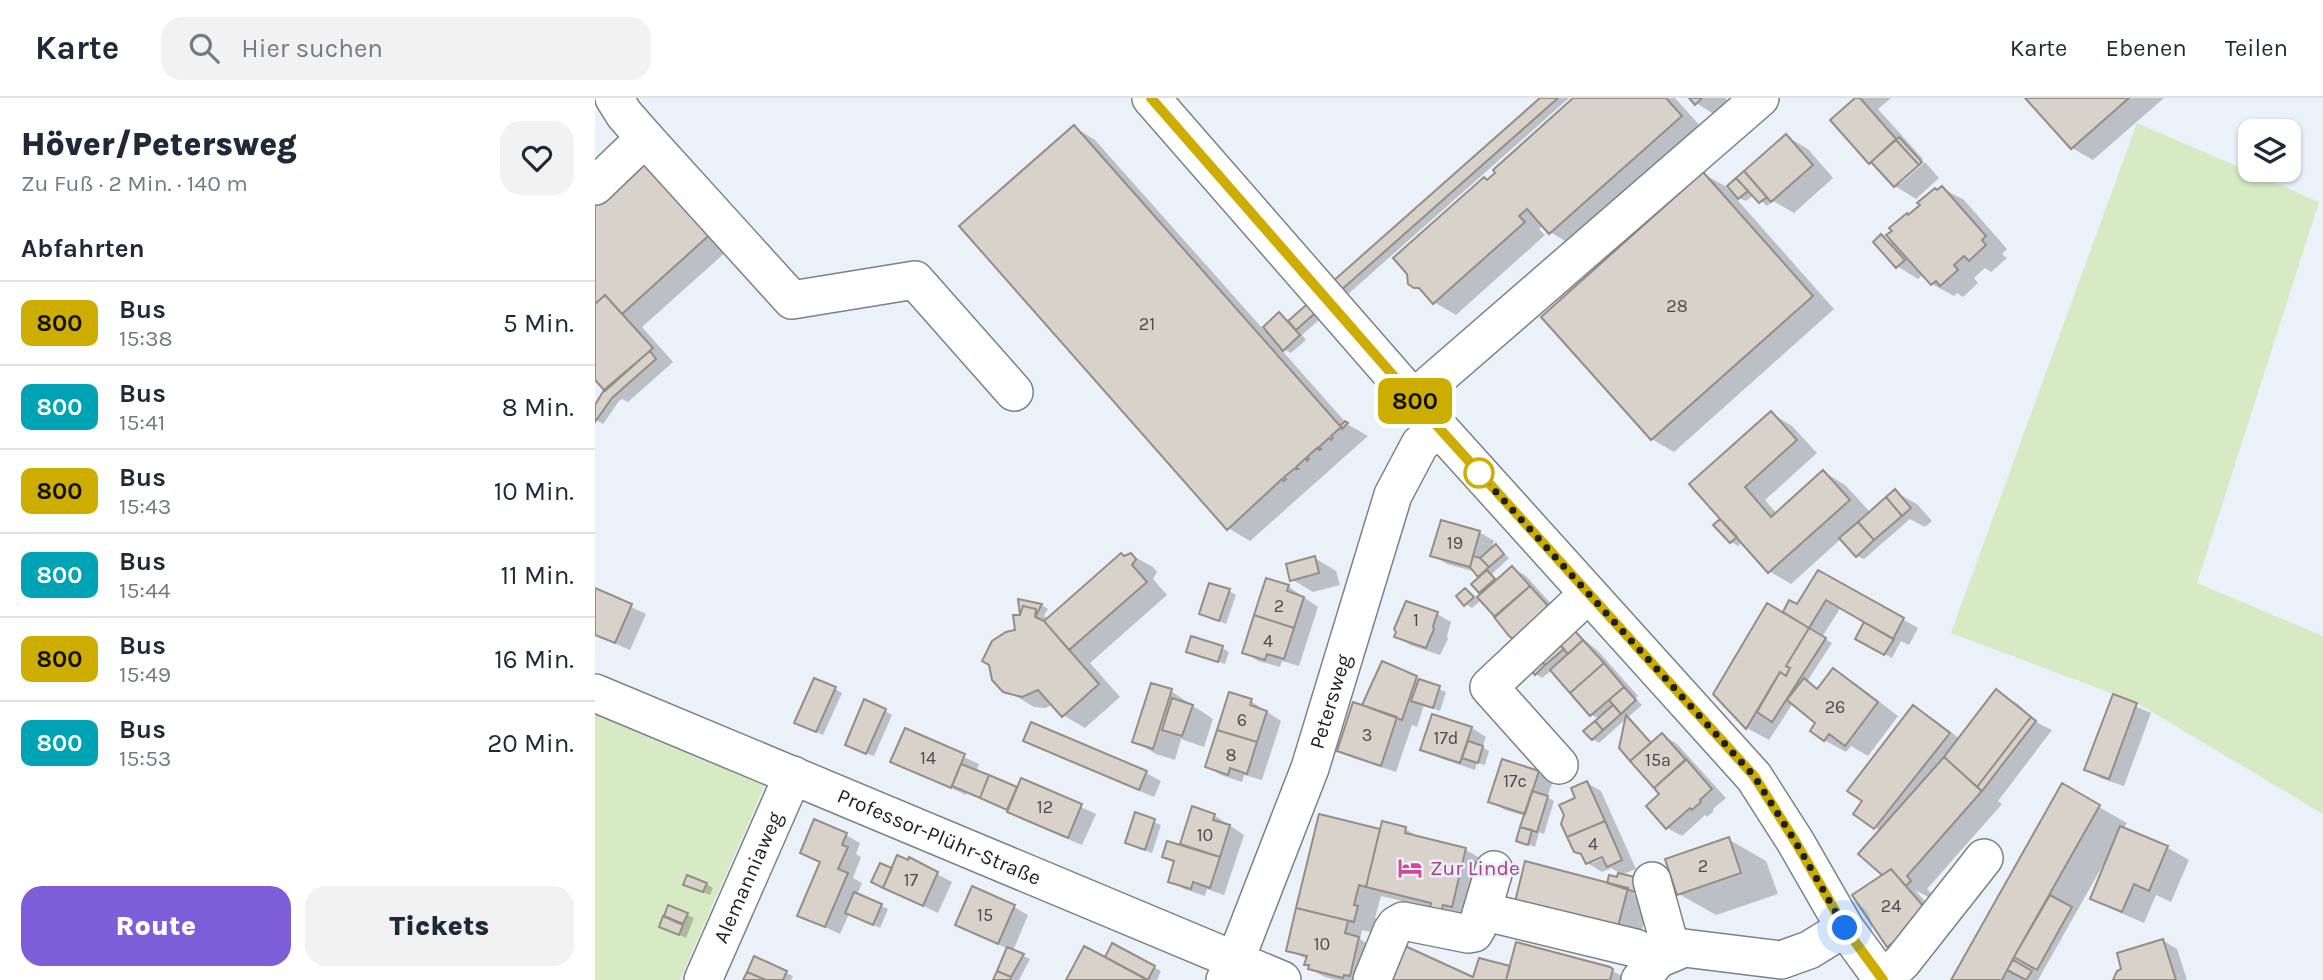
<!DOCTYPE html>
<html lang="de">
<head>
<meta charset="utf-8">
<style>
  :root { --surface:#fff; --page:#f2f2f3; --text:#1f2937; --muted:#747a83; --line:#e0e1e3; --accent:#7e5dd8 }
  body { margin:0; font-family:Karla,sans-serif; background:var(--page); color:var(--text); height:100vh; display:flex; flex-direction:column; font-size:26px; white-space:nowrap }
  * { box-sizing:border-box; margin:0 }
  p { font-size:23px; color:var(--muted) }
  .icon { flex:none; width:38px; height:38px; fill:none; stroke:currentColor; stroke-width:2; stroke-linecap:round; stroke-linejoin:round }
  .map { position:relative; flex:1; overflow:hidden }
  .panel { display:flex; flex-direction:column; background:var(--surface); width:595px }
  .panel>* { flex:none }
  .badge { padding:0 14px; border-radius:10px; font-size:24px; line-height:46px }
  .controls { position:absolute; left:1643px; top:21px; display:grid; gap:14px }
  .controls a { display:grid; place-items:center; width:63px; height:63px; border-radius:14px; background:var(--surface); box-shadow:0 2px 5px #0004; font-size:35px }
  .you { position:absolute; width:35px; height:35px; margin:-18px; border:5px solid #fff; border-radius:50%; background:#1a73e8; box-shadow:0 0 0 10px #1a73e833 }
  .map>.badge { position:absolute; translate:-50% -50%; box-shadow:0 0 0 4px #fff }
  h2 { padding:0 21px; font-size:26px; line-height:63px }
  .round { display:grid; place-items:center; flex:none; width:74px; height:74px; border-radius:21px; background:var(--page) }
  .head { display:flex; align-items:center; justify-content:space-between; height:119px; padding:0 21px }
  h1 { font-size:33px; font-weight:800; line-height:52px }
  .action { display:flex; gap:14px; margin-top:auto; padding:14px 21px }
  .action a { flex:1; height:80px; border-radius:21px; background:var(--accent); color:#fff; font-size:28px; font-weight:800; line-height:80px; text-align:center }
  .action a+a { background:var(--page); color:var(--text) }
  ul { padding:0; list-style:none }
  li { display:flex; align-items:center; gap:21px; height:84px; padding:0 21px; border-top:2px solid var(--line) }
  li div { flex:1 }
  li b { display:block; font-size:26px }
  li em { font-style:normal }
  li .badge { min-width:77px; font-weight:700; text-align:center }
  header { display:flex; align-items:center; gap:42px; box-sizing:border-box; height:98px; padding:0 35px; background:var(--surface); border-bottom:2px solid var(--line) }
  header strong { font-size:33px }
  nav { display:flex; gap:38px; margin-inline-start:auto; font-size:24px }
  .search { width:490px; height:63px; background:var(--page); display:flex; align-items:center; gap:18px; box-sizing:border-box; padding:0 24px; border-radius:21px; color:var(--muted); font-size:26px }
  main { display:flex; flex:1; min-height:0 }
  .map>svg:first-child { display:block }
</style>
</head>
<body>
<header>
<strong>Karte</strong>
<div class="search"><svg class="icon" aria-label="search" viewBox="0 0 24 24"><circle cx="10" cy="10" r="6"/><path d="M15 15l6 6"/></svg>Hier suchen</div>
<nav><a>Karte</a><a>Ebenen</a><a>Teilen</a></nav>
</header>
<main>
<section class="panel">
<div class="head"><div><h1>Höver/Petersweg</h1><p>Zu Fuß · 2 Min. · 140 m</p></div><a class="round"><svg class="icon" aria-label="heart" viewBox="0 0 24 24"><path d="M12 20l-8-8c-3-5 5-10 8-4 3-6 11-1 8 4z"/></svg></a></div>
<h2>Abfahrten</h2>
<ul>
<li><span class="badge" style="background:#cdad00;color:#111">800</span><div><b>Bus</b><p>15:38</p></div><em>5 Min.</em></li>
<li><span class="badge" style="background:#00a3b4;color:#fff">800</span><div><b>Bus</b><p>15:41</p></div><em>8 Min.</em></li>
<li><span class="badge" style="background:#cdad00;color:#111">800</span><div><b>Bus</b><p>15:43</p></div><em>10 Min.</em></li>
<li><span class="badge" style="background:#00a3b4;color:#fff">800</span><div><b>Bus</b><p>15:44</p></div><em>11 Min.</em></li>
<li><span class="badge" style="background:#cdad00;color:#111">800</span><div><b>Bus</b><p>15:49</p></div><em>16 Min.</em></li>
<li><span class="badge" style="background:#00a3b4;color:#fff">800</span><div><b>Bus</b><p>15:53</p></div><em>20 Min.</em></li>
</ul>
<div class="action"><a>Route</a><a>Tickets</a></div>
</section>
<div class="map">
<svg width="1728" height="882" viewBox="0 0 1728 882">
  <rect width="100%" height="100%" fill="#eaf1f8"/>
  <path fill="#d6eac4" d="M1542 25 1724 104 1602 485 1728 538V716L1542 605 1356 535Z
    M0 606 173 680 85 882H0Z"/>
  <path fill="#0003" fill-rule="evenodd" d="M948 0H974L707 237 711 242 696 255 684 249 752 326 773 338 655 443 633 430 479 29 500 42 668 231 685 216 695 224Z
    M981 0H1080L1108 31 977 147 955 134 949 127 944 131 950 137 861 217 839 204 831 195 815 185 893 83Z
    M1096 0H1130L1136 6 1122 18 1101 5Z
    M1263 0H1296L1283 11 1328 61 1302 84 1305 86 1330 64 1344 80 1321 101 1300 88 1283 69 1275 64Z
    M1433 0H1569L1498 62 1477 50Z
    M1191 38 1213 51 1238 80 1199 115 1178 103 1172 108 1159 97 1151 103 1144 100Z
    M1108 76 1130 88 1239 211 1079 354 1057 341Z
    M1347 90 1369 102 1412 151 1407 156 1412 160 1396 174 1390 170 1379 180 1383 185 1368 199 1362 195 1359 198 1337 186 1328 176 1323 181 1302 168 1286 138 1300 146 1315 119Z
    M0 102 142 144 47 229 78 264 33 304 27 301 24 303 8 326 0 321V310L12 293 0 279Z
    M1176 315 1197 328 1222 355 1170 402 1182 416 1229 374 1250 387 1276 415 1300 394 1322 406 1337 423 1330 429 1315 421 1269 461 1262 458 1247 440 1196 486 1174 473 1148 444 1143 448 1136 444 1132 427Z
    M884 434 899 443 896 453 901 448 914 460 897 476 903 483 917 470 931 478 967 518 924 542 915 537 886 502 877 510 871 506 870 492 882 501 888 496 878 486 886 479 881 474 852 466 837 457Z
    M536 457 558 469 562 474 558 481 572 497 495 565 525 599 490 630 468 617 459 606 450 610 439 609 417 596 422 533 427 518 425 504 447 507 453 511 449 518 454 521Z
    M720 460 741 473 745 487 718 494 696 481Z
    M1223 474 1323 530 1314 547 1306 543 1297 560 1262 541 1272 524 1246 509 1227 539 1237 545 1213 582 1215 586 1224 591 1238 572 1260 585 1303 618 1273 658 1256 648 1251 654 1229 642 1223 625 1198 605 1174 642 1152 630 1120 595 1188 516 1194 505 1202 509Z
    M672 482 694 489 723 509 704 568 687 563 685 569 663 563 649 554Z
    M0 492 51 516 35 552 0 537Z
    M634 493 641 497 631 526 606 515Z
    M842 516 856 524 852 538 853 541 845 557 815 547 801 538Z
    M981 535 1003 553 1043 598 1040 600 1047 607 1032 620 1058 646 1067 637 1082 646 1131 700 1118 711 1119 713 1112 719 1110 717 1087 738 1072 730 1067 696 1032 620 1004 645 998 641 1004 621 997 617 957 572 947 580 941 576Z
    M627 550 634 554 630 566 593 553Z
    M788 566 851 594 845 613 829 607 822 629 817 627 801 674 758 660 744 652 768 609Z
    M558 587 576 593 618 621 609 649 586 641 580 662 561 656 539 643Z
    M240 591 247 595 228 637 208 628Z
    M1401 594 1423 606 1443 625 1457 632 1403 703 1407 706 1332 791 1337 796 1333 799 1320 792 1351 827 1308 856 1294 847 1286 733 1261 715 1319 610 1340 622 1365 641Z
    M1519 599 1556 615 1529 688 1505 680 1491 671Z
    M656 603 686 623 667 682 649 677 647 684 626 677 612 669Z
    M290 613 297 617 279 658 258 650Z
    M877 630 891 639 887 649 894 653 890 667 882 665 880 672 842 659 827 651Z
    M310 632 384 666 381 674 423 692 427 682 501 716 487 747 428 722 414 712 372 694 371 697 298 663Z
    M430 643 551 675 566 683 559 699 445 651Z
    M943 675 958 683 952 699 959 703 949 736 944 734 940 749 923 742 931 718 910 712 895 703Z
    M992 685 1006 693 1041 771 1026 777 1047 796 1037 795 1054 805 1044 843 932 765 1021 789 1025 775 1016 770 1007 774 992 765 989 758 980 752 982 701ZM1015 754 1016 757 998 765 995 763Z
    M1467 688 1532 725 1528 731 1573 750 1594 762 1576 804 1561 797 1549 825 1519 812 1497 800 1510 768 1508 767 1443 882H1358Z
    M598 711 619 717 649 737 629 797 612 791 610 798 589 791 575 783 580 765 569 758 586 750Z
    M541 717 566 727 557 755 532 745Z
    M725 718 786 733 810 731 830 742 871 752 892 764 879 820 786 798 780 820 784 822 780 835 767 832 765 841 778 849 770 882H742L730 879 715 871 716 868 711 866 712 861 693 852Z
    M251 737 265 745 261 756 266 759 258 780 267 785 262 797 293 811 285 830 254 816 245 836 204 817 226 765 207 754Z
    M1133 741 1171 763 1183 796 1121 817 1084 796Z
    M298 773 342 776 357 784 343 815 278 784Z
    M111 786 118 790 115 797 97 790Z
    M74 809 99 820 91 840 66 829Z
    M419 809 433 817 418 853 435 861 424 882H400L413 851 362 826Z
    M1567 842 1582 851 1592 882H1520Z
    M518 847 566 873 562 882H473L521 867 523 865Z
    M159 860 198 878 196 882H150Z
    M916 870 1018 873 1034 882H797L880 881Z"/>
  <path fill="#d8d2ca" stroke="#948e87" stroke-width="2" d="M945 0H963L701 232 693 223Z
    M978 0H1071L1087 18 954 136 932 111 924 118 930 124 838 206 824 190H819L813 186 812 176 798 160 889 79 892 82 900 75 898 72Z
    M1094 0H1107L1100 7Z
    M1260 0H1265L1301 41 1274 66 1235 22Z
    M1430 0H1534L1476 51Z
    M479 27 745 328 750 323 753 325 747 331 746 329 736 338 738 340 736 342 734 340 724 349 726 351 724 352 722 350 712 359 714 361 712 363 711 360 701 369 703 371H699L689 379 691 381 689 383 687 381 632 432 364 128Z
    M1191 36 1218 67 1176 104 1149 73Z
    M1304 39 1327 64 1324 67 1301 42Z
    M1301 42 1324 67 1299 89 1276 64Z
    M52 53 121 131 27 216 10 197 0 206V100Z
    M1149 73 1172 99 1164 105 1141 80Z
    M1108 74 1218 198 1056 342 946 219Z
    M1141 80 1153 93 1143 101 1132 88Z
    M1347 88 1391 138 1387 142 1391 147 1374 163 1369 158 1359 167 1363 172 1345 188 1341 183 1336 187 1291 137 1297 133 1294 130 1312 115 1313 117 1325 107 1322 105 1340 90 1342 92Z
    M1286 136 1310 162 1301 170 1278 144Z
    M10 197 58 250 10 293 0 282V206Z
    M684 214 705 237 688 253 668 229Z
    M55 253 61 261 17 300 0 324V307L9 292Z
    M1176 313 1202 342 1150 389 1176 419 1228 372 1255 402 1173 475 1094 386Z
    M1300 391 1316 410 1307 418 1291 399Z
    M1291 399 1307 418 1279 442 1263 424Z
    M1125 421 1142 439 1135 445 1118 427Z
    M846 422 885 433 875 469 835 458Z
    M1263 424 1279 442 1261 459 1244 440Z
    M901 446 909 456 894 469 885 460Z
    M526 455 529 458 536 455 541 461 537 467 552 484 474 552 449 523Z
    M720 458 724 475 695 483 691 466Z
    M878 458 885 460 894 469 883 479 875 469Z
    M917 468 935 488 900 519 882 499Z
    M892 472 900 481 884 495 876 486Z
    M1223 472 1309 520 1298 541 1231 502 1214 530 1188 514 1194 502 1202 506Z
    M671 480 694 487 692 493 709 499 699 530 659 517Z
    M614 485 635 491 624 523 604 516Z
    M935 488 954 509 918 541 914 538 899 519Z
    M0 490 37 506 20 545 0 537Z
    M870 490 879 499 869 508 861 498Z
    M423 501 447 506 440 519 441 511 428 508 425 517Z
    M811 503 843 514 838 528 839 531 831 550 799 539 801 534 799 531Z
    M1172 505 1214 530 1191 568 1195 570 1191 578 1185 574 1151 631 1118 596Z
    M428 508 441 511 440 519 449 523 504 586 467 619 443 592 427 599 408 594 397 582 394 567 387 563 397 543 411 534 420 532 418 517H425Z
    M659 517 699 530 689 561 672 556 670 562 647 555Z
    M1269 524 1299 541 1289 557 1260 541Z
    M1214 530 1231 540 1177 624 1162 614 1185 574 1191 578 1195 570 1191 568Z
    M980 533 988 542 973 556 965 547Z
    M596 538 628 548 623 564 591 554Z
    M961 542 969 551 950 567 942 558Z
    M988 542 1009 565 975 595 955 572Z
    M942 558 950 567 940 577 932 568Z
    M787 563 822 578 807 622 767 607Z
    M1009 565 1029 589 995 618 975 595Z
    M1238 570 1283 604 1250 648 1234 636 1229 643 1215 633 1220 625 1192 602 1209 580 1222 591Z
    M219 580 241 589 221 634 199 625Z
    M824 581 845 588 838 610 816 603Z
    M556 585 577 591 558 651 537 644Z
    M1029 589 1041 602 1026 616 1014 602Z
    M1401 591 1436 619 1382 689 1349 659Z
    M634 594 657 601 655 607 672 613 662 644 622 632Z
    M1518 596 1542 605 1514 681 1489 672Z
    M577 600 598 607 587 638 567 632Z
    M269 601 291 611 271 656 250 647Z
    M758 604 802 619 786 668 742 653Z
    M1018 607 1026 616 1008 632 1000 623Z
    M1318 607 1355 635 1279 731 1258 716 1267 703 1252 693Z
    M837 616 877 629 865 665 825 652Z
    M1031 617 1056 645 1035 663 1024 650Z
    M1436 619 1441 623 1387 693 1382 689Z
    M1000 623 1008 632 997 642 988 633Z
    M436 624 552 673 544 692 428 643Z
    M310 630 370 656 356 690 295 664Z
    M622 632 662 644 652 676 635 670 633 677 610 669Z
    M1067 635 1091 662 1059 690 1035 663Z
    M873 643 888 648 883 665 867 660Z
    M1349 659 1387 693 1312 778 1316 783 1311 788 1296 771 1287 777 1263 756Z
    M907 661 944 673 930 716 893 704Z
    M1091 661 1117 691 1105 702 1106 704 1097 712 1095 710 1071 731 1051 708 1064 696 1059 690Z
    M366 666 394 677 385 700 357 688Z
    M394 677 422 689 412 712 385 700Z
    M426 680 487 706 473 740 412 714Z
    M992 683 1010 723 972 739 966 726 969 717 964 707 980 700 976 690Z
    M1467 685 1505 707 1419 859 1407 882H1356Z
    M937 693 953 698 942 734 925 729Z
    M597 708 620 716 618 722 635 727 625 759 585 746Z
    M540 714 560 721 550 752 530 745Z
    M724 716 785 731 771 789 764 787 759 807 763 808 759 824 701 810Z
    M219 721 252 735 247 747 253 749 243 771 253 775 230 829 202 818 225 764 205 755Z
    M787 723 811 729 810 735 871 750 857 809 848 807 846 814 835 811 836 805 771 789Z
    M1010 723 1027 762 1012 769 1007 759 991 766 986 756 979 754 972 739Z
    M1525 728 1573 748 1554 793 1539 786 1527 814 1495 801Z
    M925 729 937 732 933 747 921 743Z
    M1134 739 1146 775 1082 797 1070 761Z
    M572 743 625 759 615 790 598 784 596 791 573 784 579 763 567 759Z
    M302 757 313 762 314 759 343 774 328 808 288 790Z
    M930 763 1033 790 1022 832 920 804Z
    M285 765 297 770 288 790 276 784Z
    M1296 771 1337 818 1292 849 1257 797Z
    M1023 775 1044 780 1040 794 1012 785 1014 777 1022 779Z
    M92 777 112 785 108 794 88 787Z
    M377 788 420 807 403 846 360 827Z
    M259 794 287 806 278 827 250 815Z
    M1455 797 1477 809 1442 872 1419 859Z
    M73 807 93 815 88 826 69 818Z
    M701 810 759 824 753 823 750 835 764 839 755 878 749 877 748 880 713 871 714 867H709L712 858 691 853Z
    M68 818 88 827 84 837 64 829Z
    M1568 841 1581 882H1518L1522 873 1526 871 1522 855Z
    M921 844 1015 869 1018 871 1015 882H911Z
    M517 845 560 868 553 882 510 859Z
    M489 848 510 859 552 882H471Z
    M810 848 878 879 884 860 915 868 911 882H795Z
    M412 849 429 856 416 879 402 873Z
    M159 858 192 873 188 882H171L152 874Z
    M1418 862 1437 873 1431 882 1412 872Z
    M402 873 416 879 415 882H398Z
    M152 874 171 882H148Z"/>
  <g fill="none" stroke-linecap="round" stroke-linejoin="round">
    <g stroke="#7b8187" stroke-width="40">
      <g id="minor">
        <path d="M556 0 844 330 1159 679 1200 743 1250 830 1288 882"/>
        <path d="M50 40 197 202 320 182 419 294"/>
        <path d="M0 88 50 40 29 16 19 0"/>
        <path d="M818 301 1165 0"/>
        <path id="s1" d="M0 595 687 882"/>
        <path d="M964 667 894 589 993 496"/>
        <path d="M1057 783 1077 855"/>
        <path d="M887 813 1040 850 1063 861"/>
        <path id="s2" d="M108 882 198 677"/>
        <path id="s3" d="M630 882 640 863 715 670 798 397 825 346 844 330"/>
        <path d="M777 882 797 833 801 827 808 823 873 836 879 835 882 830 899 772"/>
        <path d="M1045 882 1063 861 1089 850 1186 862 1214 852 1250 830"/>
        <path d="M1288 882 1307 864 1389 760"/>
      </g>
    </g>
    <use href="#minor" stroke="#fff" stroke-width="37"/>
  </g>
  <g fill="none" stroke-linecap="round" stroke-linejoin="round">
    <g stroke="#fff" stroke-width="16">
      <path id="line" d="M556 0 844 330 1159 678 1200 743 1250 830 1288 882"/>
    </g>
    <use href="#line" stroke="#cdad00" stroke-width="10"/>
    <path stroke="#1e2023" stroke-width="7" stroke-dasharray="0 12.6" d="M884 375 1159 678 1200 743 1250 830"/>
  </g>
  <defs>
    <g id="hotel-bare" transform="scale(1.89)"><path d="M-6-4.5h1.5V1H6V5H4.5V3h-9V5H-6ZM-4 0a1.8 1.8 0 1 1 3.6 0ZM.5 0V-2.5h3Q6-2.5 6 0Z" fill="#d1479c" stroke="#eaf1f8" stroke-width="2.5" paint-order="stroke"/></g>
  </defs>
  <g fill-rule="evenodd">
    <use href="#hotel-bare" x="815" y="770"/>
  </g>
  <circle fill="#fff" stroke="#cdad00" stroke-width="3.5" cx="884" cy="375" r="14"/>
  <g text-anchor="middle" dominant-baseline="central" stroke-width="5" stroke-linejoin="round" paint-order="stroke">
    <g font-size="18" fill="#4c4c4d">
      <text x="1082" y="208">28</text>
      <text x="552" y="226">21</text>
      <text x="860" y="445">19</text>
      <text x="684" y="508">2</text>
      <text x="821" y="522">1</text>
      <text x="673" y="543">4</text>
      <text x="1240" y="609">26</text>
      <text x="647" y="622">6</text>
      <text x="772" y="637">3</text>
      <text x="851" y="640">17d</text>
      <text x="636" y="657">8</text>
      <text x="333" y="660">14</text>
      <text x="1063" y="662">15a</text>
      <text x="920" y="683">17c</text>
      <text x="450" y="709">12</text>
      <text x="610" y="737">10</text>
      <text x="998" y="746">4</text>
      <text x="1108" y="768">2</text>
      <text x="316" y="782">17</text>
      <text x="1296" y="808">24</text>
      <text x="390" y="817">15</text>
      <text x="727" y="846">10</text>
    </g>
    <g font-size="21" fill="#1e2023" stroke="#eaf1f8">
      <text stroke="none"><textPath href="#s3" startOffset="298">Petersweg</textPath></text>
      <text stroke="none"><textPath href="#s1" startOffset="373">Professor-Plühr-Straße</textPath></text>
      <text stroke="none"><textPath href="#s2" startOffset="112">Alemanniaweg</textPath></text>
    </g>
    <g font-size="21" fill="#b23c85" stroke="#eaf1f8" text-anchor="start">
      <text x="835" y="770">Zur Linde</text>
    </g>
  </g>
</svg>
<div class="controls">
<a><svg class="icon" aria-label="layers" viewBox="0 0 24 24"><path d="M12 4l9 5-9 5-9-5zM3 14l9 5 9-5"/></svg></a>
</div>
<div class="you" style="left:1250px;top:830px"></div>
<b class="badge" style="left:820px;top:303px;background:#cdad00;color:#111">800</b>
</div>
</main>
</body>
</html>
